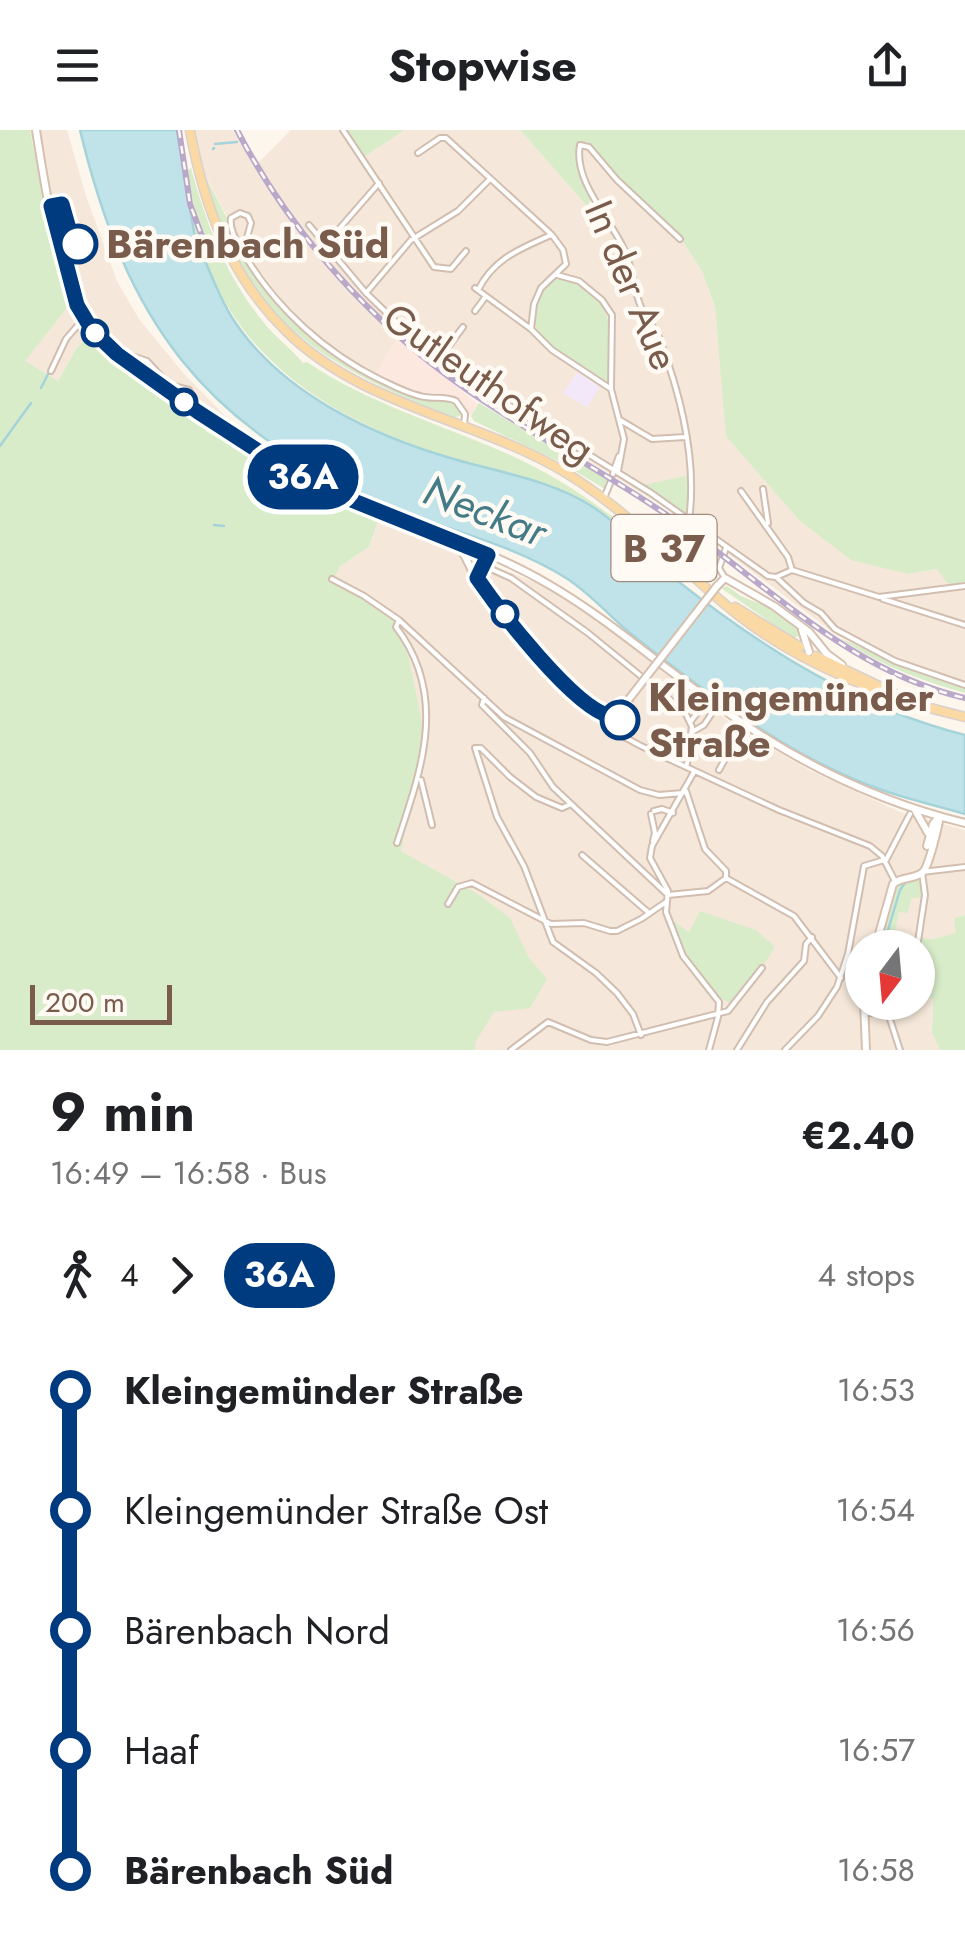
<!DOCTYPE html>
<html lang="en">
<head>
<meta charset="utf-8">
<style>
  :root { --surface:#fff; --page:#f6f6f6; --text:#202124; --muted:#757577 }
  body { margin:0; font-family:Jost,sans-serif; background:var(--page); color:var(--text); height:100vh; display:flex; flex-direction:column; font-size:38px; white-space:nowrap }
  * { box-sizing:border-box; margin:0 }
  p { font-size:32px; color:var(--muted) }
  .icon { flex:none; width:55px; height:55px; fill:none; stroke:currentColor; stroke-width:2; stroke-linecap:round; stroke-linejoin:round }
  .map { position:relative; height:920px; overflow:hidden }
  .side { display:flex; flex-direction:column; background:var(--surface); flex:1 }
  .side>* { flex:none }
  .badge { padding:0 20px; border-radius:32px; font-size:35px; line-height:65px }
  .needle { width:65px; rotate:196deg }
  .tools { position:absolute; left:845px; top:800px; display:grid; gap:20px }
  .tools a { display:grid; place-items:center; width:90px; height:90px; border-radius:50%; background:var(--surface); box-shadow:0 2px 8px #0004; font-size:50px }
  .scale { position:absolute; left:30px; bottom:25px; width:142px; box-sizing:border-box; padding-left:10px; border:5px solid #7a5c4d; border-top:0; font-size:28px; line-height:35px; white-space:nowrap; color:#7a5c4d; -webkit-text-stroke:8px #fffaf3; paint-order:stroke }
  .map>.badge { position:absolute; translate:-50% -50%; box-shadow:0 0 0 5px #fff }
  .legs { display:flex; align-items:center; gap:15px; height:110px; padding:0 50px; font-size:32px }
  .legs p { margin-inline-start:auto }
  .overview { display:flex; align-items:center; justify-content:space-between; height:170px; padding:0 50px }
  h1 { font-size:55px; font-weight:700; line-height:75px }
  ul { padding:0 50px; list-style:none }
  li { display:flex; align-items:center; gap:35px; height:120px; font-size:38px }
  li i { display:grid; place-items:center; width:15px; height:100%; margin:0 12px; background:currentColor }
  li i::after { content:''; width:25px; height:25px; margin:-12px; border:8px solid; border-radius:50%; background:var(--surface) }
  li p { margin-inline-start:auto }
  li:first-child i { background:linear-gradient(#0000 50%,currentColor 0) }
  li:last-child i { background:linear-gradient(currentColor 50%,#0000 0) }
  header { display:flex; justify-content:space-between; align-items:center; height:130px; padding:0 50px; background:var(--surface); font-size:45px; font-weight:700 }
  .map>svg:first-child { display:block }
</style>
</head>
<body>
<header><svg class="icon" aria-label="menu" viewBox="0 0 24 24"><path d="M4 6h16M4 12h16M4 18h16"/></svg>Stopwise<svg class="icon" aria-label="share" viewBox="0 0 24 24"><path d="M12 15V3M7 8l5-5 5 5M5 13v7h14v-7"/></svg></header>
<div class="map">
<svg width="965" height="920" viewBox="0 0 965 920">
  <rect width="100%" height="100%" fill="#fdf6ec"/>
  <path fill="#f5e8da" d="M30 0H67L86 66 117 151 139 189 185 245 232 293 218 308 90 205 76 219 58 251 24 231 70 174Z
    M196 0H233L254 37 291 0H345L364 27 405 0H520L587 76 596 71 580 23 588 18 681 109 702 141 715 177 727 307 908 444 938 439 965 455V557L917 542 838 506 674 383 511 283 402 202 375 245 323 210 288 178 247 124 203 41Z
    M379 388 546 457 584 481 736 597 811 641 900 682 965 700V785L954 788 957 803 933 809 922 808 918 822V818H862V872H918L919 859 933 869 932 903 940 920H396L335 447 340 436 369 417Z"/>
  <path fill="#fde8e0" d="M397 209 478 274 471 286 461 271 443 264 413 262 375 245Z"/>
  <path fill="#f3e8fa" d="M577 242 600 257 587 277 563 263Z"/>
  <path fill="#d8ecc9" d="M0 0H30L42 62 70 174 25 231 58 251 76 219 89 205 107 220 186 271 206 301 324 368 379 388 369 417 340 436 335 447 393 490 409 529 425 607 401 721 479 765 510 788 529 828 547 849 530 878 494 882 476 911 475 920H0Z
    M345 0H405L364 27Z
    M520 0H965V455L947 453 937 439 908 444 851 430 800 391 726 306 715 177 702 141 681 109 621 51 588 12H581L576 16 592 69 587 76Z
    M191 38C207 96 226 147 265 194 276 208 292 219 303 233L307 232C366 272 436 293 501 321 554 344 599 374 642 411L636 413C573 355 529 352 452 328 345 295 246 240 205 130L212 133 215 130 209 116 196 111 191 79 199 97 186 42Z
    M206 48C220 73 232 99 246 124 283 184 345 236 411 261 427 267 442 262 457 268L469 283 453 288C359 248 281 216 232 120 220 97 210 73 206 48Z
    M558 147C617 158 612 205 608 252L550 216 536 199C536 177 538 159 558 147Z
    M479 273 610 351 608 361 562 333 474 291 471 286Z
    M690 345 691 366 686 384 643 355Z
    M727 456 741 466 769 478 797 499 799 506 793 508 721 458Z
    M840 508 917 542 965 557V563C920 550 879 535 840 508Z
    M919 749 924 767 912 768 907 783 899 782 894 805 903 809 902 816 881 811 896 755Z
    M700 781 756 800 774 816C771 830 742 859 731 874 700 860 684 820 672 790L689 802Z
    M965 785V920H940L932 903 933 869 918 865V822L922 808 933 809 956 803 954 788Z"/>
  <path fill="#bfe3e8" stroke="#a5d3da" stroke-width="2.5" d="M80 0H177L196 114 200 117C209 141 218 164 231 186 279 263 373 306 457 330 503 343 553 351 593 377 625 398 649 429 679 452 765 520 858 578 965 605V684C938 676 911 670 885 661 811 636 745 591 683 544 663 529 643 514 624 498 605 481 588 462 566 448 511 413 444 400 385 374 202 296 126 191 80 0Z"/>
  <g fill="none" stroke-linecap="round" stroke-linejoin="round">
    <path stroke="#a5d3da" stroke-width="2.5" d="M215 14 237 12
      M213 19 214 18
      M41 258 49 242
      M0 316 31 273
      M214 395 224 396
      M885 810 900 760 904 754"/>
    <g stroke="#d1beb0" stroke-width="8">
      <path id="street" d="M343 0 434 137 451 139 466 121
        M418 23 440 8H446L552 105 563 120 566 134 541 158 534 174 531 199 552 220 611 259
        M309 95 366 163 415 210 494 266 651 363 768 446 776 447 792 440
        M680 109 617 50 589 17 580 15C573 51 610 88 624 119 633 138 633 159 641 177 646 189 656 198 660 210 681 266 697 332 689 390
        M326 114 379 53
        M243 122 251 93 248 86 240 83 231 88C229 101 238 112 244 124 275 177 325 223 381 250 394 256 410 265 425 267 436 269 445 266 456 271L465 284 464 296
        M557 145 579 151 602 170 612 185 611 259 624 309 618 341
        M475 158 531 199
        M478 160C494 128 520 119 551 105
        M366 163 411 110 458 81 490 49
        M475 181 486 166
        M99 203 101 201 129 225 147 231 169 255 189 260 192 267 189 276
        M440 228 463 197
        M51 241 66 209 84 188
        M620 290 652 309 685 307
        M615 337 619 326
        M613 344V343
        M763 359 768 393
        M741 361 788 427 792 440
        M604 368 611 351
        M792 440 879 467 965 456
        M776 447 804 473 821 483 835 499 895 531 965 555
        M725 448 719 438 726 418
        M332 449 364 466 399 490 504 587 640 660 659 665 683 663
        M480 452 485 442 491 439 511 448 588 503 685 582 692 597 687 634
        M883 469 965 495
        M484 568 482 575 530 623 553 657 668 765
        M622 579 619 590 626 608
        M606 585 617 603 641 616 779 680 870 716 882 726 895 751
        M611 585 621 602
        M691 591 704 574
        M692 602 704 595 714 580
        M735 603 763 621
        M719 640 735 611
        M694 642 652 716 650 728 668 761 666 782 683 826 719 872 718 887 709 920
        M421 650 432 695
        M686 661 705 719 726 741V748L794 786 841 848
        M571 674 562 678 536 667 510 647 481 618H475L497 687 524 736 553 812 596 843 617 863 633 884 641 905
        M654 681 662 679 673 683
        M651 684 655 703 653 711
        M397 713C421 641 449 566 396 497L399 490
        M582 725 649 783
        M885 732 910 684
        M668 765 708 761 726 748
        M448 774 458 757 472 753 551 794 584 793 610 801H617L641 789 666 772
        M917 818 925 765 922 742 965 737
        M867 883H888L900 920
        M511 920 548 892 591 910 607 912 728 881 762 838
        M737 920 767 872 804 831 806 814 812 807
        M785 920 818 886 837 857 848 824 864 736 884 730"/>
    </g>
    <g stroke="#d6c0b0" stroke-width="10">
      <path id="secondary" d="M36 0C45 56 59 159 94 202 115 227 145 244 171 263 224 301 279 339 339 365 408 395 483 416 548 454 607 488 658 534 714 573 789 628 874 671 965 693
        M455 412C465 423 468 434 475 446 494 476 579 582 611 585L629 569
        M477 446 488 425
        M717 456 725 448 774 476 809 502 827 524 842 535
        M802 500 809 522
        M915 680 928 703
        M927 716 933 694 939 687
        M875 818 893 754C902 746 914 750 923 742 929 736 938 697 940 687
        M864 872 866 920"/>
    </g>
    <g stroke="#dad1cd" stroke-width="11">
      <path id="primary" d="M190 0C204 77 230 146 286 201 360 274 468 288 556 337 625 376 677 436 738 485 799 533 890 570 965 587
        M735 477 800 517
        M816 526 894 563"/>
    </g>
    <use href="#street" stroke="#fff" stroke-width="4"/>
    <use href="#secondary" stroke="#fff" stroke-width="6"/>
    <use href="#primary" stroke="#fbd9a5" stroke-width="8"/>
    <g stroke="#b9a8c9" stroke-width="6">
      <path id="rail" d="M179 0 190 74 210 128
        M237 0C290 102 371 193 466 259 534 306 609 344 677 392 770 457 851 542 965 568"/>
    </g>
    <use href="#rail" stroke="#fffaf3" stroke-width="2.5" stroke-dasharray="8" stroke-linecap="butt"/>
    <g stroke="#d6c0b0" stroke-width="10" stroke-linecap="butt">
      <path id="secondary-bridge" d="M629 569 717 456"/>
    </g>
    <use href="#secondary-bridge" stroke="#fff" stroke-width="6"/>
  </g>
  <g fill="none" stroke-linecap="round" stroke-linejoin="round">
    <g stroke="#fff" stroke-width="22">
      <path id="line-1" d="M78 114 74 116 62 74 51 76 77 175 92 200 117 224 198 282 280 335 334 363 488 425 477 448C499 480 574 578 610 586L622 577 620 590"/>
    </g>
    <use href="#line-1" stroke="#003b80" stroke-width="15"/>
  </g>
  <g fill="#fff" stroke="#003b80" stroke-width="5">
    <circle cx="78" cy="114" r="18"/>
    <circle cx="95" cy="203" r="12"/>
    <circle cx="184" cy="272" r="12"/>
    <circle cx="505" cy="484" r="12"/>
    <circle cx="620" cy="590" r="18"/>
  </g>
  <g text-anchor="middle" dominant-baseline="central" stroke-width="9" stroke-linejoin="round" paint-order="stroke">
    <rect fill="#fffaf3" stroke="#a28b7f" stroke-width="2.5" x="611.5" y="385" width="105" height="66" rx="8"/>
    <g font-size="38" font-weight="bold" fill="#7a5c4d">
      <text x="664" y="418">B 37</text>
    </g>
    <g font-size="40" font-weight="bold" fill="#7a5c4d" stroke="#fffaf3" text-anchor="start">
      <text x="106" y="114">Bärenbach Süd</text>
      <text x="648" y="567">Kleingemünder<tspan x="648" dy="46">Straße</tspan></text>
    </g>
    <g font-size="40" fill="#7a5c4d" stroke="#fffaf3">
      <text transform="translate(632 155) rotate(67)">In der Aue</text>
      <text transform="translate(489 253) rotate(35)">Gutleuthofweg</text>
    </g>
    <g font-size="42" font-style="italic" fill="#437c86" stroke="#fffaf3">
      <text transform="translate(485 381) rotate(21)">Neckar</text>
    </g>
  </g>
</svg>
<div class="tools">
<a><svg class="needle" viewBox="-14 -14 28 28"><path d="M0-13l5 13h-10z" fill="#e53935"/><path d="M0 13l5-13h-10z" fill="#757577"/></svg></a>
</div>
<div class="scale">200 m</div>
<b class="badge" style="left:303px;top:347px;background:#003b80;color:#fff">36A</b>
</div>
<section class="side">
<div class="overview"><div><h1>9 min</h1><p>16:49 – 16:58 · Bus</p></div><b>€2.40</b></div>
<div class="legs"><svg class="icon" aria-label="walk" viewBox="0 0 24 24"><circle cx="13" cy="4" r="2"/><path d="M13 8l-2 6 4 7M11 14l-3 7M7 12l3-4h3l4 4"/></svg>4<svg class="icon" aria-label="forward" viewBox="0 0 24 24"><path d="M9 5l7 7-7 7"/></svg><b class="badge" style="background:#003b80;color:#fff">36A</b><p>4 stops</p></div>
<ul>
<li><i style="color:#003b80"></i><b>Kleingemünder Straße</b><p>16:53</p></li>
<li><i style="color:#003b80"></i><span>Kleingemünder Straße Ost</span><p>16:54</p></li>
<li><i style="color:#003b80"></i><span>Bärenbach Nord</span><p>16:56</p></li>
<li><i style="color:#003b80"></i><span>Haaf</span><p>16:57</p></li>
<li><i style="color:#003b80"></i><b>Bärenbach Süd</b><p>16:58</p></li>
</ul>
</section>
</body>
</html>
